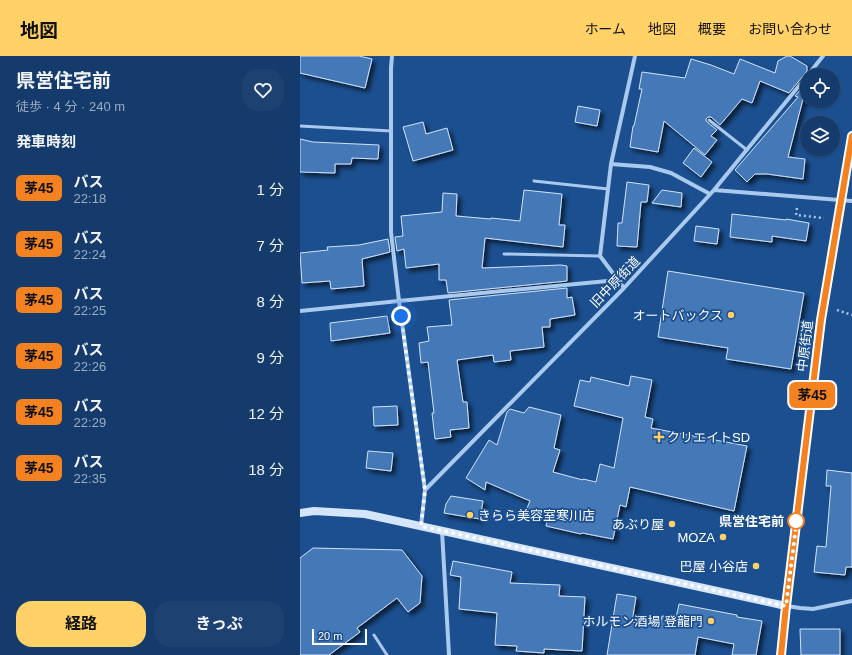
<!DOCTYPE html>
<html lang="ja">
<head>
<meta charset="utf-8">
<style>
  :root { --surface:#143b6b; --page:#1d4271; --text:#f1f3f6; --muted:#9dadc1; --line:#33557e; --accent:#ffd166 }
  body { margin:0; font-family:Arial,"Noto Sans JP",sans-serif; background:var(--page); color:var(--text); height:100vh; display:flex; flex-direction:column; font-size:15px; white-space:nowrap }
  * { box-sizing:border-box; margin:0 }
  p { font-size:13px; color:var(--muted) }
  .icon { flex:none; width:22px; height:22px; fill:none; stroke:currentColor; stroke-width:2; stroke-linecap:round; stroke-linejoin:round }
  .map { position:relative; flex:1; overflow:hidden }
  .panel { display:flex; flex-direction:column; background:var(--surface); width:300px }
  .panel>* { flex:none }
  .badge { padding:0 8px; border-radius:6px; font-size:14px; line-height:26px }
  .fabs { position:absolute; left:500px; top:12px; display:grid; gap:8px }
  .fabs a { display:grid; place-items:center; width:40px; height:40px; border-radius:50%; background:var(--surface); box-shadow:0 1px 3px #0004,0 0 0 1px var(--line); font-size:20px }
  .scale { position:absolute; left:12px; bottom:10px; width:55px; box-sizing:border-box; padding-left:4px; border:2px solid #fff; border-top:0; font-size:11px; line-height:14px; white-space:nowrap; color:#fff; -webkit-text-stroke:3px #1b4f8f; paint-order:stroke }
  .you { position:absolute; width:20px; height:20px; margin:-10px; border:3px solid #fff; border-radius:50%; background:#1a73e8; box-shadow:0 0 0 6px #1a73e833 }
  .map>.badge { position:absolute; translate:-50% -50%; box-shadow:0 0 0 2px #fff }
  h2 { padding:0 16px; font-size:15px; line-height:36px }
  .round { display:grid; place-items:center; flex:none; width:42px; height:42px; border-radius:16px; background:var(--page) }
  .overview { display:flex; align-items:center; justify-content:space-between; height:68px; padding:0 16px }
  h1 { font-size:19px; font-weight:700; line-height:30px }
  .button { display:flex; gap:8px; margin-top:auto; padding:8px 16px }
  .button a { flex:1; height:46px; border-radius:16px; background:var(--accent); color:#111; font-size:16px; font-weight:700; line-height:46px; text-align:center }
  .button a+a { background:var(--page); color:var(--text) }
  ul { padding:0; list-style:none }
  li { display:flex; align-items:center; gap:12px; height:56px; padding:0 16px }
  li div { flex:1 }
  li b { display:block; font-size:15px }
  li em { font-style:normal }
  li .badge { min-width:44px; font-weight:700; text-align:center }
  header { display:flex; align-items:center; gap:24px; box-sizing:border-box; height:56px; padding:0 20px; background:var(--accent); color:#111 }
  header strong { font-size:19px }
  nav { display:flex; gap:22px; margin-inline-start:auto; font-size:14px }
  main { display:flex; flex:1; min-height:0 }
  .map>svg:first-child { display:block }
</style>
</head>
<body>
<header>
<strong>地図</strong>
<nav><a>ホーム</a><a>地図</a><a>概要</a><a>お問い合わせ</a></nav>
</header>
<main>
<section class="panel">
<div class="overview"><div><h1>県営住宅前</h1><p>徒歩 · 4 分 · 240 m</p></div><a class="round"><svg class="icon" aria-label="heart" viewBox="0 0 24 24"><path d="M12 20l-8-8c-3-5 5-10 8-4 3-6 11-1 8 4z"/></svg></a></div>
<h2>発車時刻</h2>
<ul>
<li><span class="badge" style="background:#f58220;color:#111">茅45</span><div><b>バス</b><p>22:18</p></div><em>1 分</em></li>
<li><span class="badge" style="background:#f58220;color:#111">茅45</span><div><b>バス</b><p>22:24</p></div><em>7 分</em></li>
<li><span class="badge" style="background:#f58220;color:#111">茅45</span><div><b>バス</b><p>22:25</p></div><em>8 分</em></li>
<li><span class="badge" style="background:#f58220;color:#111">茅45</span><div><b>バス</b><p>22:26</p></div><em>9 分</em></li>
<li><span class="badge" style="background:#f58220;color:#111">茅45</span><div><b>バス</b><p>22:29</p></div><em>12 分</em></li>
<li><span class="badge" style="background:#f58220;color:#111">茅45</span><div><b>バス</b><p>22:35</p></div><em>18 分</em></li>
</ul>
<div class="button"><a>経路</a><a>きっぷ</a></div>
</section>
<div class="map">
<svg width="552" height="599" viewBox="0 0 552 599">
  <defs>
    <filter id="shadow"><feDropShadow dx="3.5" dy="3.5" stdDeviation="2" flood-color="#0009"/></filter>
  </defs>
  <rect width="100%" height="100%" fill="#1b4f8f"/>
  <path fill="#4478b7" stroke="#cfe3fa" filter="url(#shadow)" d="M0 0H59L72 3 65 32 0 17Z
    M487 0H490L507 10V15L489 37 460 25 452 47 442 43 420 69 411 61H408L406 63V65L417 74 411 80 417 84 405 99 364 65 358 96 330 91 333 70H334L342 33H339L342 16 385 22 391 3 411 9 434 18 440 3 475 17 478 5Z
    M507 26V45L503 43 488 101 505 103 503 123 467 118H455L447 126 435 114 498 41 495 40Z
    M278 50 300 54 297 70 275 66Z
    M123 66 126 78 147 72 153 94 113 105 103 71Z
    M0 83 13 86 79 89 78 103 52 102 51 108H35V117L0 116Z
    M394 92 412 106 401 121 383 107Z
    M327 126 349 129 347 146H341L337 191 317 190 318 167H322Z
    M224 134 262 138 259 169H265L263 191 185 182 182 212 261 209 267 210V225L148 237 146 224H139V208L106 212 104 193 97 195 95 181 103 180 101 160 142 156 143 137 157 138 156 160 191 163V162L220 165Z
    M362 134 382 137 381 151 352 147Z
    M432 158 486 164V163L509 167 506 185 472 180V186L430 181Z
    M396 170 419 173 417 188 394 185Z
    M88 183 90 196 62 203 64 230 31 233 30 225 2 227 0 197 28 194 27 191 59 189Z
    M368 215 504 237 491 313 426 303 428 292 358 281Z
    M267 232V242L272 241 275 259 250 263V271H242L244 291 210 295 211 304 194 306 193 299 157 304 163 346H167L169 372 150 374 151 381 135 383 132 357H134L128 306 121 307 119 287 129 285 127 271 152 269 149 244Z
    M87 260 90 277 31 285 30 267Z
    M331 320 352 324 345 361 353 363 351 372 447 390 434 455 330 431 326 451 320 449 313 483 282 477 281 478 246 470 247 465 225 457 230 445 186 426 185 434 166 422 189 384 197 389 207 356 210 353 224 357 229 351 261 359 254 392 260 394 253 416 283 424V423L296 426 300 408 314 412 323 362 274 350 280 324 290 326 291 321 329 330Z
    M97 350 98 369 74 370 73 351Z
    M68 395 93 397 91 415 66 412Z
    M527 414 552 417V511H546L545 519 514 516 517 490 526 491 531 430H526Z
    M151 440 183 445 180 463 144 457 146 448Z
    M13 492 102 494 122 520 120 547 108 556 97 542 57 572 60 576 29 599H0V502Z
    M153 505 212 516 210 527 260 529 259 540 285 541 282 595 244 593V597L216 595 217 590 195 589 197 557 159 553 161 521 150 519Z
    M317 538 336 541 332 566 360 571 362 560 376 562 379 548 437 559V561L462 565 456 599H432L434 588 398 581 395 599H307Z
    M500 573H540V599H501Z"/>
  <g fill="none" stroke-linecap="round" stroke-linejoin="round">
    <path stroke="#a9c9ee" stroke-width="2.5" stroke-dasharray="2 3" stroke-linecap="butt" d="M497 152 496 159 524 162
      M537 254 552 259"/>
    <path stroke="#a9c9ee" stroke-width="3" d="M409 64 447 94
      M0 70 91 75
      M234 125 308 133
      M204 198 300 200
      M74 579 87 599"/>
    <path stroke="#a9c9ee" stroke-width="4" d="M92 0 91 12V176L99 245 125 434 121 470
      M508 19 523 0
      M311 108 350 111 371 117 410 138
      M414 134 552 145
      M324 232 300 200 311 108 335 0
      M0 255 99 245 318 224
      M125 434 324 232 414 134 507 20
      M142 475 149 599
      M487 550 500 552 513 553 552 545"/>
    <path stroke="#d6e6fa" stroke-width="8" d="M0 457 14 455 65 458 486 550"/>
    <path stroke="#f0f6ff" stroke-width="10" d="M481 599 486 550 521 264 552 80"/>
  </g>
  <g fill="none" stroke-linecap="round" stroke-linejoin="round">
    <g stroke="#fff" stroke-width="9">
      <path id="line" d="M481 599 486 550 521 264 552 80"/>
    </g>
    <use href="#line" stroke="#f58220" stroke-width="6"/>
    <path stroke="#fff" stroke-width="4" stroke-dasharray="0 7.2" d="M101 260 125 434 121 470 486 550 497 462 496 465"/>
  </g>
  <g fill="#ffd166" stroke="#1b4f8f" stroke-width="1.5">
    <circle cx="431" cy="259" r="4"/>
    <path d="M357 375h4v4h4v4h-4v4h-4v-4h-4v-4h4z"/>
    <circle cx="170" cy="459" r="4"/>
    <circle cx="372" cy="468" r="4"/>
    <circle cx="423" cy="481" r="4"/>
    <circle cx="456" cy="510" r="4"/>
    <circle cx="411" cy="565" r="4"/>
  </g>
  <circle fill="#fff" stroke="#f58220" stroke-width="2" cx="496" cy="465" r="8"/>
  <g text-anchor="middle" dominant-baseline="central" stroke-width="3.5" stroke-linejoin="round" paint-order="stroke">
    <g font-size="13" fill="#fff" stroke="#1b4f8f">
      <text transform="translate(315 226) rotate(-46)">旧中原街道</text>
      <text transform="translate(505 290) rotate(-83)">中原街道</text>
    </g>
    <g font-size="13" fill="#fff" stroke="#1b4f8f" text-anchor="end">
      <text x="423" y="259">オートバックス</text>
      <text x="367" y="381" text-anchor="start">クリエイトSD</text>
      <text x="178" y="459" text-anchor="start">きらら美容室寒川店</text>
      <text x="364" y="468">あぶり屋</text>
      <text x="415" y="481">MOZA</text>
      <text x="448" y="510">巴屋 小谷店</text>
      <text x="403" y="565">ホルモン酒場 登龍門</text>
    </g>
    <g font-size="13" font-weight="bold" fill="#fff" stroke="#1b4f8f" text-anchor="end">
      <text x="484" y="465">県営住宅前</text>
    </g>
  </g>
</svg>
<div class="fabs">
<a><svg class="icon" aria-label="locate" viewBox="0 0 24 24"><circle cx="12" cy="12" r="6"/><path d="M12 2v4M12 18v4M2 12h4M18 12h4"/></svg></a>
<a><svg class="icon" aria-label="layers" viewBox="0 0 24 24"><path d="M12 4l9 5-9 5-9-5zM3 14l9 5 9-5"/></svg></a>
</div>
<div class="scale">20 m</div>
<div class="you" style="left:101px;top:260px"></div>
<b class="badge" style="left:512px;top:339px;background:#f58220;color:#111">茅45</b>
</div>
</main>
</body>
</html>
